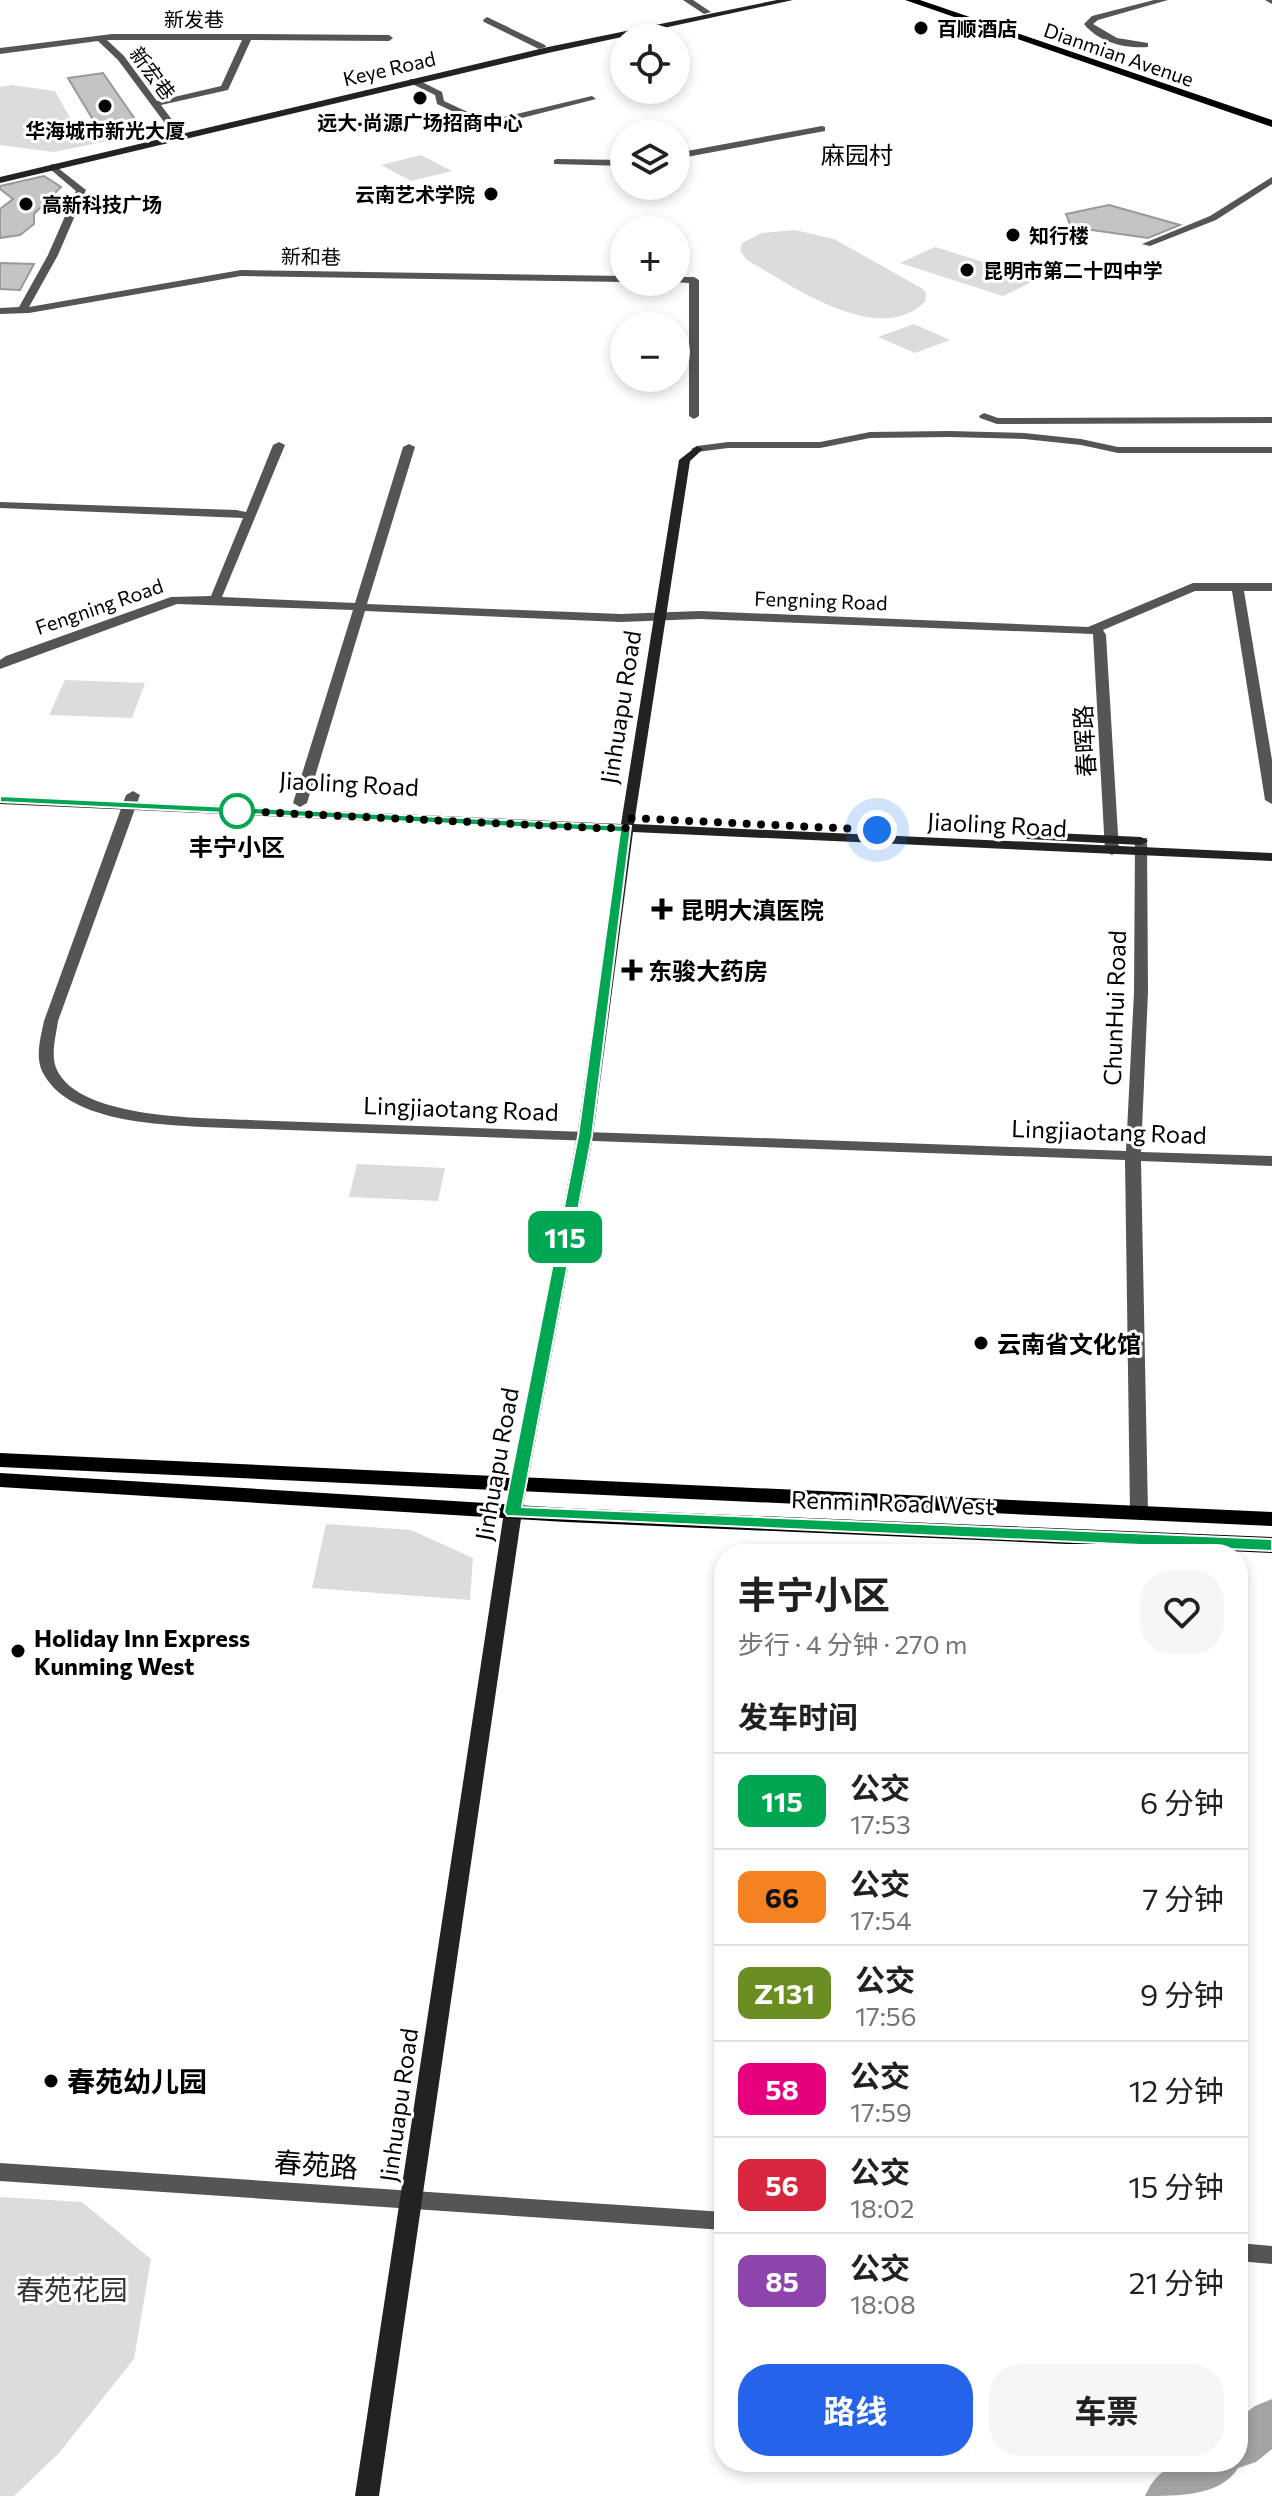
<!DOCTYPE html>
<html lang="zh">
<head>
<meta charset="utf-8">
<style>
  :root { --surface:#fff; --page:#f6f6f6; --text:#202124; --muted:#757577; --line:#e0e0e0; --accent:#2563eb }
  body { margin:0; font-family:Commissioner,"Noto Sans SC",sans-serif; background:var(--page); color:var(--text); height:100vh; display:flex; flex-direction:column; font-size:30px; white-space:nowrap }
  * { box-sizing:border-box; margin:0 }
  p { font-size:26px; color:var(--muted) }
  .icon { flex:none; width:44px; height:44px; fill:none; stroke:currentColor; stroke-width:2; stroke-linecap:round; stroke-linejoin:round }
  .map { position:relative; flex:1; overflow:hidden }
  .panel { position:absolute; left:714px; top:1544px; width:534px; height:928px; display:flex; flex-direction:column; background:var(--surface); border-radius:32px; box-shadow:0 4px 12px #0003 }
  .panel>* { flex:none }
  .badge { padding:0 16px; border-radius:12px; font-size:28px; line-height:52px }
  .fabs { position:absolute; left:610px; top:24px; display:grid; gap:16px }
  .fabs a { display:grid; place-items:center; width:80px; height:80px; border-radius:50%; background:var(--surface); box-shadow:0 4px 12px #0003; font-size:40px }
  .you { position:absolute; width:40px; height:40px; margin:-20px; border:6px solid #fff; border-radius:50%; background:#1a73e8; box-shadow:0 0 0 12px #1a73e833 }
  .map>.badge { position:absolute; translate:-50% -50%; box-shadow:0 0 0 4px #fff }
  h2 { padding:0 24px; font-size:30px; line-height:72px }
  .round { display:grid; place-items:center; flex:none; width:84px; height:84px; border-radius:32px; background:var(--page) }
  .summary { display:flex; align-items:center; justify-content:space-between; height:136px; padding:0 24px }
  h1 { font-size:38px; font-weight:700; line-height:60px }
  .primary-button { display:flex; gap:16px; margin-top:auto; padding:16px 24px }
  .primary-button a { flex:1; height:92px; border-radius:32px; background:var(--accent); color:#fff; font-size:32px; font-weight:700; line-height:92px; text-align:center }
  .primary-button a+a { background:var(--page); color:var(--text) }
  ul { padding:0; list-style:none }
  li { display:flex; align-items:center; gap:24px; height:96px; padding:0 24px; border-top:2px solid var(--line) }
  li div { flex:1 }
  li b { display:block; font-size:30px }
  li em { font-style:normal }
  li .badge { min-width:88px; font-weight:700; text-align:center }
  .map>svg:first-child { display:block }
</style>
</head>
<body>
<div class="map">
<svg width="1272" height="2496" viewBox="0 0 1272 2496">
  <rect width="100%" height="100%" fill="#fff"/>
  <path fill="#dcdcdc" d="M11 85 55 91 79 134 108 141 54 152 0 145V87Z
    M421 155 452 171 411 181 381 165Z
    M795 230 834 239 923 289 926 293 925 302C877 348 791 285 747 260L740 251 742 243 762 233Z
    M935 247 1038 279 1003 296 900 263Z
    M914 324 950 340 915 353 878 337Z
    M65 680 145 683 132 718 49 715Z
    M357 1164 445 1168 438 1201 349 1197Z
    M326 1524 411 1530 473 1558 470 1600 312 1588Z
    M0 2197 82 2202 151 2259 134 2359 59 2453 14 2496H0Z"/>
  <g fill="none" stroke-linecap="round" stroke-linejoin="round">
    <path fill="#a3a3a3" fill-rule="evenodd" d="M1272 2399V2449L1256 2462 1238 2468C1221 2496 1178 2496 1145 2496 1164 2453 1198 2462 1238 2462V2418L1255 2406Z"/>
  </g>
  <path fill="#c4c4c4" stroke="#999" stroke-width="2" d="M103 73 141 128 113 131 98 128 68 78Z
    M44 176 61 187 34 214V224L20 235 0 238V209L13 199 0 189V186Z
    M1109 205 1180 225 1148 238 1078 228 1073 232 1066 214Z
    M0 263 34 264 20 290 0 289Z"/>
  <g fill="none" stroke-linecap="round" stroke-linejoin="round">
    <path fill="#555" fill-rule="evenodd" d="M683 0H693L711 12 704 14Z
      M1154 0H1168L1098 20 1093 24 1117 38 1148 43V47C1126 49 1098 42 1084 24L1092 16Z
      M1265 0H1272V4Z
      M487 17 545 45 546 47 539 49 484 22 483 20Z
      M248 34 389 35 393 38 389 41 251 40 228 90 161 105 181 132 176 135 173 134 118 60 98 41 0 54V48L112 34ZM107 40H242L221 86 157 101 124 56Z
      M410 79H416L442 92 444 101 487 121 592 96 596 99 486 127 437 104 435 95 410 83Z
      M822 126 825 127V131L676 159V153Z
      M557 159 624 160V166L554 164V160Z
      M53 164 86 190 58 255 29 307 241 270 624 276V282L241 276 29 313 0 314V308L19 307 48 255 76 191 50 169V165Z
      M1272 177V184L1216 220 1150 246 1142 244 1210 216Z
      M676 277H694L699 280V416L694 419 689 416V283L672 282H676Z
      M984 413 998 418 1272 417V423L997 424 980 418 979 416Z
      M949 431 1024 433 1081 439 1118 447H1272V453H1118L1081 445 1024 439 949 437 870 438 820 448H728L697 452 691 449 697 446 728 442H820L870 432Z
      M279 442 285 445 222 597 355 603 403 447 409 444 415 447 367 604 621 614 699 611 1088 627 1193 583H1272V591H1244L1272 760V804L1265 800 1232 591H1195L1103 630 1106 635 1119 851 1112 855 1105 851 1093 634 699 619 621 622 365 611 307 803 300 807 293 803 353 610 177 604 0 669V660L6 656 171 597 211 596 243 518 0 508V502L236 510 246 512 273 445Z
      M133 791 140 795 58 1021C56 1036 50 1056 57 1070 80 1119 203 1118 250 1120L1126 1151 1134 992 1135 841 1137 838H1147L1148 992 1141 1152 1272 1156V1166L1141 1161 1148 1512 1145 1516H1133L1130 1512 1125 1160 202 1127C153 1124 66 1121 42 1071 35 1056 41 1036 44 1021L126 795Z
      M0 2163 724 2212V2230L0 2181Z
      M1238 2243 1272 2246V2264L1238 2261Z"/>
    <path fill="#222" fill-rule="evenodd" d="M777 0H793L548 53 0 183V177L548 47Z
      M697 446 703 449 690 461 634 824 1272 853V861L633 832 593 1136 522 1512 379 2496H355L504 1512 577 1136 620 832 0 804V796L621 824 679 460Z
      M1032 832 1141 837 1148 841 1141 845 1027 839 1025 836Z"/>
    <path fill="#000" fill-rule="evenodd" d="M905 0H920L1272 120V127Z
      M0 1453 1272 1512V1526L0 1467Z
      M0 1473 566 1508 1272 1537V1553L566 1522 0 1487Z"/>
  </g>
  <path fill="#00a651" stroke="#fff" stroke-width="2" d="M0 796 631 826 592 1136 522 1507 1272 1539V1551L507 1516 504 1512 578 1136 620 832 0 802Z"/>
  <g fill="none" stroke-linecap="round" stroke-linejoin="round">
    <path stroke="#000" stroke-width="8" stroke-dasharray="0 14.4" d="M237 811 599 828H627L629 818 877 830"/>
  </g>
  <g fill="#000" stroke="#fff" stroke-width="3">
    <circle cx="921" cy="28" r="8"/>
    <circle cx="420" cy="98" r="8"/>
    <circle cx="105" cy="106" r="8"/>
    <circle cx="491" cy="194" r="8"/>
    <circle cx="26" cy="204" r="8"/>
    <circle cx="1013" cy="235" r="8"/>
    <circle cx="967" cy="270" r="8"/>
    <path d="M658 897h8v8h8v8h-8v8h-8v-8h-8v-8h8z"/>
    <path d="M628 958h8v8h8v8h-8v8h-8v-8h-8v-8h8z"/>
    <circle cx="981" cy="1343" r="8"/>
    <circle cx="18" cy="1651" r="8"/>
    <circle cx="51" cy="2081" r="8"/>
  </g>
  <circle fill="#fff" stroke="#00a651" stroke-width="4" cx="237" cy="811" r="16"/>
  <g text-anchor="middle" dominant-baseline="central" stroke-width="6" stroke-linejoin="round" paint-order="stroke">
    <g font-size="20" fill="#000" stroke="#fff">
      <text x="194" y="19">新发巷</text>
      <text transform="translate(1119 54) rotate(19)">Dianmian Avenue</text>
      <text transform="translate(389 68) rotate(-13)">Keye Road</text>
      <text transform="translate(153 73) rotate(53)">新宏巷</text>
      <text transform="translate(311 256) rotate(1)">新和巷</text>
      <text transform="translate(821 600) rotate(2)">Fengning Road</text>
      <text transform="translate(99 606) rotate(-19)">Fengning Road</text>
    </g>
    <g font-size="20" font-weight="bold" fill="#000" stroke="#fff" text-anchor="start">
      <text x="937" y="28">百顺酒店</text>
      <text x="420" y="122" text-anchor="middle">远大·尚源广场招商中心</text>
      <text x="105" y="130" text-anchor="middle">华海城市新光大厦</text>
      <text x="475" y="194" text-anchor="end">云南艺术学院</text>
      <text x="42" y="204">高新科技广场</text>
      <text x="1029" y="235">知行楼</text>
      <text x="983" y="270">昆明市第二十四中学</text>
    </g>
    <g font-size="24" fill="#000" stroke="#fff">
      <text x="857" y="154">麻园村</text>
    </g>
    <g font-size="24" fill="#000" stroke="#fff">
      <text transform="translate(620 707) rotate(-81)">Jinhuapu Road</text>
      <text transform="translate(1084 741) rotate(-93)">春晖路</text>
      <text transform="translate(349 783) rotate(3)">Jiaoling Road</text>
      <text transform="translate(997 824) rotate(3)">Jiaoling Road</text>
      <text transform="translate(1114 1008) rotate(-88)">ChunHui Road</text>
      <text transform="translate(461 1108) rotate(2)">Lingjiaotang Road</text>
      <text transform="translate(1109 1131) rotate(2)">Lingjiaotang Road</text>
      <text transform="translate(496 1464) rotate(-80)">Jinhuapu Road</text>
      <text transform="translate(893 1502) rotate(2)">Renmin Road West</text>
      <text transform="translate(398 2105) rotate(-82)">Jinhuapu Road</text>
    </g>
    <g font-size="24" font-weight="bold" fill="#000" stroke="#fff">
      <text x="237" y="846">丰宁小区</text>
    </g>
    <g font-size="24" font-weight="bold" fill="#000" stroke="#fff" text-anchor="start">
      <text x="680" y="909">昆明大滇医院</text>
      <text x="648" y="970">东骏大药房</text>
      <text x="997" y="1343">云南省文化馆</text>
      <text x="34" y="1637">Holiday Inn Express<tspan x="34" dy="28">Kunming West</tspan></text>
    </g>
    <g font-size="28" font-weight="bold" fill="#000" stroke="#fff" text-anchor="start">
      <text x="67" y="2081">春苑幼儿园</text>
    </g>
    <g font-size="28" fill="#000" stroke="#fff">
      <text transform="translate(316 2164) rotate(4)">春苑路</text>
    </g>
    <g font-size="28" fill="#333" stroke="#fff">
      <text x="72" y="2289">春苑花园</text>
    </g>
  </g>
</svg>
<div class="fabs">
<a><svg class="icon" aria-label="locate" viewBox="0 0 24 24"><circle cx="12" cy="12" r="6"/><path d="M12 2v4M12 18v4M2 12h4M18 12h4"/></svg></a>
<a><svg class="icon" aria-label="layers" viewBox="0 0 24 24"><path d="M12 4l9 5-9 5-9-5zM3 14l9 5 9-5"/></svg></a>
<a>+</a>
<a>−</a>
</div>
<div class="you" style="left:877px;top:830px"></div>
<b class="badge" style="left:565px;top:1237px;background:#00a651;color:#fff">115</b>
<section class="panel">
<div class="summary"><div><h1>丰宁小区</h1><p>步行 · 4 分钟 · 270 m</p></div><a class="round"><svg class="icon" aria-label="heart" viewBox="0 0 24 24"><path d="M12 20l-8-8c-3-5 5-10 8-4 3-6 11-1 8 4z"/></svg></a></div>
<h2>发车时间</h2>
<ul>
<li><span class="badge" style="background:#00a651;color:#fff">115</span><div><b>公交</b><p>17:53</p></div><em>6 分钟</em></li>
<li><span class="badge" style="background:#f58220;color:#111">66</span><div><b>公交</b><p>17:54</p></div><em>7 分钟</em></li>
<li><span class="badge" style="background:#6b8e23;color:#fff">Z131</span><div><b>公交</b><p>17:56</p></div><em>9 分钟</em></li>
<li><span class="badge" style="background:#e6007e;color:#fff">58</span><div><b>公交</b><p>17:59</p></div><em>12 分钟</em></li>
<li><span class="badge" style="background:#d7263d;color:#fff">56</span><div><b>公交</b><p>18:02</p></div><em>15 分钟</em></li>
<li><span class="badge" style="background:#8e44ad;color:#fff">85</span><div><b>公交</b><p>18:08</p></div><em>21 分钟</em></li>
</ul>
<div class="primary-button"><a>路线</a><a>车票</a></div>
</section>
</div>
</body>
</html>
